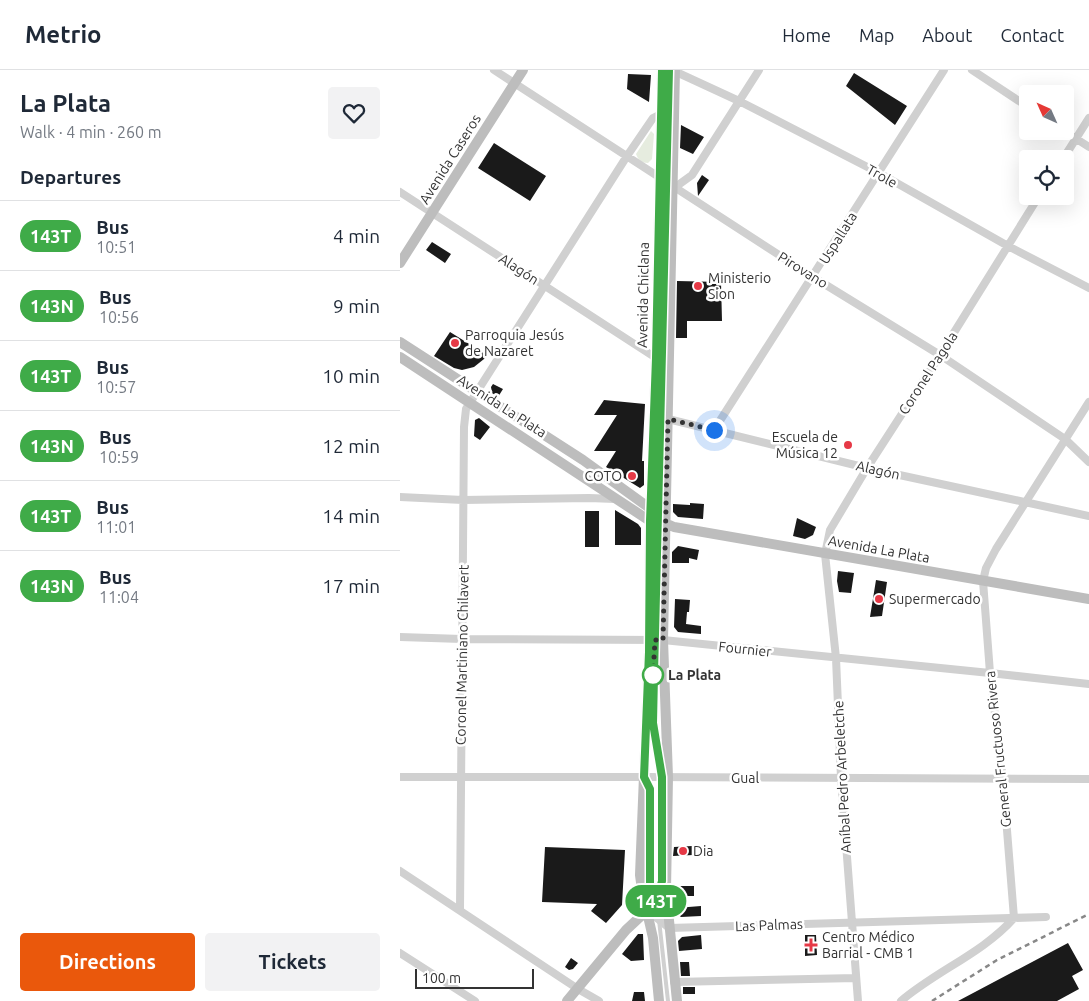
<!DOCTYPE html>
<html lang="en">
<head>
<meta charset="utf-8">
<style>
  :root { --surface:#fff; --page:#f2f2f3; --text:#1f2937; --muted:#747a83; --line:#e0e1e3; --accent:#ea580c }
  body { margin:0; font-family:Ubuntu,sans-serif; background:var(--page); color:var(--text); height:100vh; display:flex; flex-direction:column; font-size:19px; white-space:nowrap }
  * { box-sizing:border-box; margin:0 }
  p { font-size:16px; color:var(--muted) }
  .icon { flex:none; width:28px; height:28px; fill:none; stroke:currentColor; stroke-width:2; stroke-linecap:round; stroke-linejoin:round }
  .map { position:relative; flex:1; overflow:hidden }
  .panel { display:flex; flex-direction:column; background:var(--surface); width:400px }
  .panel>* { flex:none }
  .badge { padding:0 10px; border-radius:16px; font-size:18px; line-height:32px }
  .needle { width:32px; rotate:315deg }
  .fabs { position:absolute; left:619px; top:15px; display:grid; gap:10px }
  .fabs a { display:grid; place-items:center; width:55px; height:55px; border-radius:5px; background:var(--surface); box-shadow:0 5px 20px #0002; font-size:25px }
  .scale { position:absolute; left:15px; bottom:12px; width:119px; box-sizing:border-box; padding-left:5px; border:2px solid #333; border-top:0; font-size:14px; line-height:18px; white-space:nowrap; color:#333; -webkit-text-stroke:4px #fff; paint-order:stroke }
  .you { position:absolute; width:25px; height:25px; margin:-12px; border:4px solid #fff; border-radius:50%; background:#1a73e8; box-shadow:0 0 0 8px #1a73e833 }
  .map>.badge { position:absolute; translate:-50% -50%; box-shadow:0 0 0 2px #fff }
  h2 { padding:0 20px; font-size:19px; line-height:45px }
  .round { display:grid; place-items:center; flex:none; width:52px; height:52px; border-radius:5px; background:var(--page) }
  .summary { display:flex; align-items:center; justify-content:space-between; height:85px; padding:0 20px }
  h1 { font-size:24px; font-weight:700; line-height:38px }
  .primary-button { display:flex; gap:10px; margin-top:auto; padding:10px 20px }
  .primary-button a { flex:1; height:58px; border-radius:5px; background:var(--accent); color:#fff; font-size:20px; font-weight:700; line-height:58px; text-align:center }
  .primary-button a+a { background:var(--page); color:var(--text) }
  ul { padding:0; list-style:none }
  li { display:flex; align-items:center; gap:15px; height:70px; padding:0 20px; border-top:1px solid var(--line) }
  li div { flex:1 }
  li b { display:block; font-size:19px }
  li em { font-style:normal }
  li .badge { min-width:55px; font-weight:700; text-align:center }
  header { display:flex; align-items:center; gap:30px; box-sizing:border-box; height:70px; padding:0 25px; background:var(--surface); border-bottom:1px solid var(--line) }
  header strong { font-size:24px }
  nav { display:flex; gap:28px; margin-inline-start:auto; font-size:18px }
  main { display:flex; flex:1; min-height:0 }
  .map>svg:first-child { display:block }
</style>
</head>
<body>
<header>
<strong>Metrio</strong>
<nav><a>Home</a><a>Map</a><a>About</a><a>Contact</a></nav>
</header>
<main>
<section class="panel">
<div class="summary"><div><h1>La Plata</h1><p>Walk · 4 min · 260 m</p></div><a class="round"><svg class="icon" aria-label="heart" viewBox="0 0 24 24"><path d="M12 20l-8-8c-3-5 5-10 8-4 3-6 11-1 8 4z"/></svg></a></div>
<h2>Departures</h2>
<ul>
<li><span class="badge" style="background:#3fab48;color:#fff">143T</span><div><b>Bus</b><p>10:51</p></div><em>4 min</em></li>
<li><span class="badge" style="background:#3fab48;color:#fff">143N</span><div><b>Bus</b><p>10:56</p></div><em>9 min</em></li>
<li><span class="badge" style="background:#3fab48;color:#fff">143T</span><div><b>Bus</b><p>10:57</p></div><em>10 min</em></li>
<li><span class="badge" style="background:#3fab48;color:#fff">143N</span><div><b>Bus</b><p>10:59</p></div><em>12 min</em></li>
<li><span class="badge" style="background:#3fab48;color:#fff">143T</span><div><b>Bus</b><p>11:01</p></div><em>14 min</em></li>
<li><span class="badge" style="background:#3fab48;color:#fff">143N</span><div><b>Bus</b><p>11:04</p></div><em>17 min</em></li>
</ul>
<div class="primary-button"><a>Directions</a><a>Tickets</a></div>
</section>
<div class="map">
<svg width="689" height="931" viewBox="0 0 689 931">
  <rect width="100%" height="100%" fill="#fff"/>
  <path fill="#e6ecdf" d="M251 61 254 64 252 89 248 93C242 93 238 90 236 84Z"/>
  <path fill="#1a1a1a" d="M454 3 507 36 495 55 446 16Z
    M228 4 251 5 249 32 227 19Z
    M281 55 304 67 293 84 280 78Z
    M94 73 146 106 130 131 78 98Z
    M302 105 309 110 298 126 297 113Z
    M32 172 51 184 45 193 26 180Z
    M277 211 321 212 322 251H287V268H276Z
    M50 262 87 285 84 289 74 297 62 300 54 298 34 286Z
    M93 314 103 319 98 327 92 323 91 317Z
    M204 330 245 334 242 391H244V415L240 418 206 397 216 381H194L217 345H194Z
    M79 348 90 357 80 370 74 366 75 350Z
    M290 433 304 434 303 449 278 447 273 442V434L290 435Z
    M215 440 238 454 241 458V475H215Z
    M185 441H199V477H185Z
    M397 448 416 457 413 465 405 469 393 466Z
    M278 476 299 480 297 490 289 488V493H272V482Z
    M438 501 454 503 451 523 439 522 437 511Z
    M476 510 487 512 482 546 470 547Z
    M275 529 290 530 289 542H287L286 554 301 556V564L278 562 274 557Z
    M292 776 293 785 273 786 274 777Z
    M145 777 225 780 222 835 206 853 191 841 197 834 142 832Z
    M276 816H294V826H276Z
    M301 836V846L281 847 276 843V838Z
    M238 864H243L244 890 231 891 222 884Z
    M301 865 302 879 279 881 278 871 282 867Z
    M405 865H416L417 885 405 886Z
    M668 873 683 900 672 906 679 919 657 931H558Z
    M171 888 178 893 173 899 169 900 165 897Z
    M280 892H289L290 906H281Z
    M283 917H295V924H283Z
    M234 922H244L245 931H232Z"/>
  <g fill="none" stroke-linecap="round" stroke-linejoin="round">
    <path stroke="#d0d0d0" stroke-width="4" d="M258 444 269 0
      M257 453 253 653 262 707V788
      M247 713 249 719 250 815 256 832 259 850 268 931
      M258 825 262 810"/>
    <path stroke="#d0d0d0" stroke-width="8" d="M94 0 413 207 540 285 665 369 689 392
      M272 0 339 31 479 103 608 176 689 218
      M572 0 628 37
      M664 61 689 77
      M663 89 689 48
      M274 118 292 105 359 0
      M0 122 256 288
      M268 349 467 398 689 446
      M314 360 544 0
      M0 427 63 430 189 428 215 429
      M0 567 62 569 263 570 590 603 689 614
      M0 707H243L689 709
      M0 801 178 919 199 931
      M60 840 64 357 66 339 227 86 253 48 261 44
      M247 840 269 858 646 847
      M614 848 603 710 590 603 583 511 586 498 596 479 689 332
      M0 883 75 931
      M274 912 456 908
      M458 931 441 708 436 588 425 484 430 460 467 398 540 285 639 126
      M501 931C536 901 583 883 614 848"/>
    <path stroke="#bdbdbd" stroke-width="10" d="M275 0 263 570 268 707 266 820 277 931
      M0 193 123 0
      M0 272 183 390 255 442
      M0 287 250 451 265 453 274 457 689 529
      M167 931 226 860 256 832 266 820
      M259 931 253 868 242 820 240 805 249 582 250 451 256 288 262 0"/>
    <path stroke="#888" stroke-width="2.5" stroke-dasharray="5 4" stroke-linecap="butt" d="M532 931 597 890 689 844"/>
  </g>
  <g fill="none" stroke-linecap="round" stroke-linejoin="round">
    <g stroke="#fff" stroke-width="11">
      <path id="line" d="M262 0 256 288 250 451 249 582 244 707 250 719V815L256 832 262 811V707L253 653 254 605 269 0"/>
    </g>
    <use href="#line" stroke="#3fab48" stroke-width="8"/>
    <path stroke="#333" stroke-width="5" stroke-dasharray="0 9" d="M253 605 255 570H263L268 349 314 360"/>
  </g>
  <g fill="#e63946" stroke="#fff" stroke-width="2">
    <circle cx="298" cy="216" r="5"/>
    <circle cx="55" cy="273" r="5"/>
    <circle cx="448" cy="375" r="5"/>
    <circle cx="232" cy="406" r="5"/>
    <circle cx="479" cy="529" r="5"/>
    <circle cx="283" cy="781" r="5"/>
    <path d="M408.5 867.5h5v5h5v5h-5v5h-5v-5h-5v-5h5z"/>
  </g>
  <circle fill="#fff" stroke="#3fab48" stroke-width="2.5" cx="253" cy="605" r="10"/>
  <g text-anchor="middle" dominant-baseline="central" stroke-width="5" stroke-linejoin="round" paint-order="stroke">
    <g font-size="14" fill="#333" stroke="#fff">
      <text transform="translate(50 89) rotate(-58)">Avenida Caseros</text>
      <text transform="translate(482 106) rotate(29)">Trole</text>
      <text transform="translate(438 168) rotate(-58)">Uspallata</text>
      <text transform="translate(119 199) rotate(33)">Alagón</text>
      <text transform="translate(403 200) rotate(32)">Pirovano</text>
      <text transform="translate(243 225) rotate(-89)">Avenida Chiclana</text>
      <text transform="translate(528 303) rotate(-57)">Coronel Pagola</text>
      <text transform="translate(102 336) rotate(33)">Avenida La Plata</text>
      <text transform="translate(478 400) rotate(13)">Alagón</text>
      <text transform="translate(479 479) rotate(10)">Avenida La Plata</text>
      <text transform="translate(345 579) rotate(6)">Fournier</text>
      <text transform="translate(62 585) rotate(-89)">Coronel Martiniano Chilavert</text>
      <text transform="translate(598 679) rotate(-96)">General Fructuoso Rivera</text>
      <text transform="translate(442 707) rotate(-93)">Aníbal Pedro Arbeletche</text>
      <text x="345" y="708">Gual</text>
      <text transform="translate(369 855) rotate(-2)">Las Palmas</text>
    </g>
    <g font-size="14" fill="#333" stroke="#fff" text-anchor="start">
      <text x="308" y="208">Ministerio<tspan x="308" dy="16">Sion</tspan></text>
      <text x="65" y="265">Parroquia Jesús<tspan x="65" dy="16">de Nazaret</tspan></text>
      <text x="438" y="367" text-anchor="end">Escuela de<tspan x="438" dy="16">Música 12</tspan></text>
      <text x="222" y="406" text-anchor="end">COTO</text>
      <text x="489" y="529">Supermercado</text>
      <text x="293" y="781">Dia</text>
      <text x="422" y="867">Centro Médico<tspan x="422" dy="16">Barrial - CMB 1</tspan></text>
    </g>
    <g font-size="14" font-weight="bold" fill="#333" stroke="#fff" text-anchor="start">
      <text x="268" y="605">La Plata</text>
    </g>
  </g>
</svg>
<div class="fabs">
<a><svg class="needle" viewBox="-14 -14 28 28"><path d="M0-13l5 13h-10z" fill="#e53935"/><path d="M0 13l5-13h-10z" fill="#747a83"/></svg></a>
<a><svg class="icon" aria-label="locate" viewBox="0 0 24 24"><circle cx="12" cy="12" r="6"/><path d="M12 2v4M12 18v4M2 12h4M18 12h4"/></svg></a>
</div>
<div class="scale">100 m</div>
<div class="you" style="left:314px;top:360px"></div>
<b class="badge" style="left:256px;top:831px;background:#3fab48;color:#fff">143T</b>
</div>
</main>
</body>
</html>
